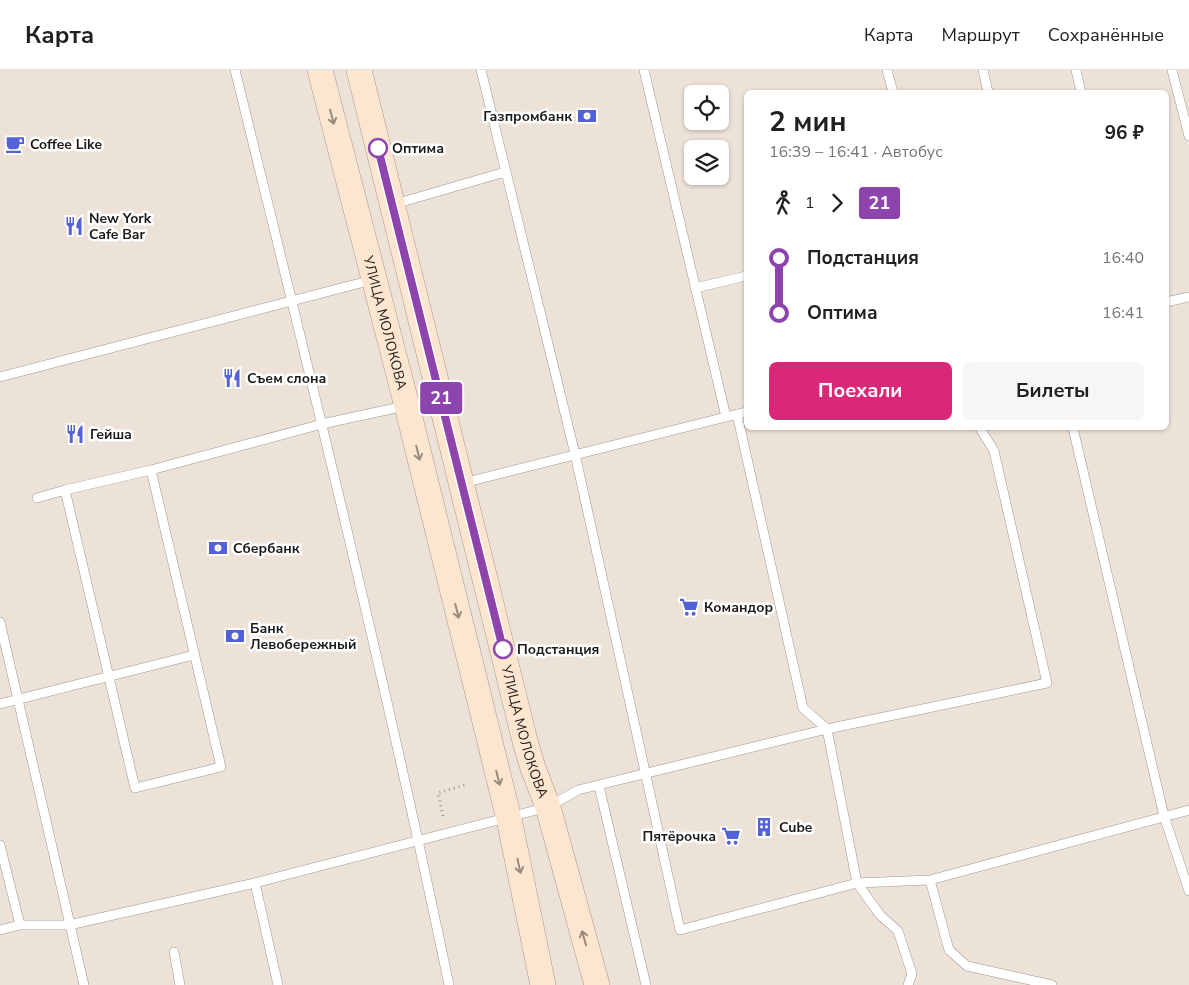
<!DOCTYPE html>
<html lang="ru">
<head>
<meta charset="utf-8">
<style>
  :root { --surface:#fff; --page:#f6f6f6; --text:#202124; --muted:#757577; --line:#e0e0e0; --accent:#db2777 }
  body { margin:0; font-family:"Nunito Sans",sans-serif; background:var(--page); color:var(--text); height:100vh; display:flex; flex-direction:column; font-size:19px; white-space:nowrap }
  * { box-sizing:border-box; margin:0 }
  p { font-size:16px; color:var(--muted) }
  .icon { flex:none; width:28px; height:28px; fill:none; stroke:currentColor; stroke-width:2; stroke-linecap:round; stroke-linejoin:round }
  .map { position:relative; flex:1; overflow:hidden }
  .drawer { position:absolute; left:744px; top:20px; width:425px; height:340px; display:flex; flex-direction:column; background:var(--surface); border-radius:8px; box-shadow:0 1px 4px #0004 }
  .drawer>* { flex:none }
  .badge { padding:0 10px; border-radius:4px; font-size:18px; line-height:32px }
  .fabs { position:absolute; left:684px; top:15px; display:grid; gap:10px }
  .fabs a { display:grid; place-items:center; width:45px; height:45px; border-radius:8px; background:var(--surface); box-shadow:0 1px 4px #0004; font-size:25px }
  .map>.badge { position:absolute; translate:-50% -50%; box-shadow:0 0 0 2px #fff }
  .legs { display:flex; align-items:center; gap:8px; height:55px; padding:0 25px; font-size:16px }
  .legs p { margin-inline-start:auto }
  .head { display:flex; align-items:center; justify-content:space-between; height:85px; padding:0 25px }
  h1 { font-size:28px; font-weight:700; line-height:38px }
  .cta { display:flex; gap:10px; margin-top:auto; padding:10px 25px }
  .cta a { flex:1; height:58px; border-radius:8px; background:var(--accent); color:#fff; font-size:20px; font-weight:700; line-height:58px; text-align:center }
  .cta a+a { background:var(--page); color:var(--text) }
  ul { padding:0 25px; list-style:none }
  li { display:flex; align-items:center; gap:18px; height:55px; font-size:19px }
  li i { display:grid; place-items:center; width:8px; height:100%; margin:0 6px; background:currentColor }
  li i::after { content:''; width:12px; height:12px; margin:-6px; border:4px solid; border-radius:50%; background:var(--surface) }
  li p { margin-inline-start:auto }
  li:first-child i { background:linear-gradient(#0000 50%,currentColor 0) }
  li:last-child i { background:linear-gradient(currentColor 50%,#0000 0) }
  header { display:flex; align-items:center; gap:30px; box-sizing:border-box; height:70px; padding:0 25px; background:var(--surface); border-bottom:1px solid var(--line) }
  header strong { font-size:24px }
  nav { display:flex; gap:28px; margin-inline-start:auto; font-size:18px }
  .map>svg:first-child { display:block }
</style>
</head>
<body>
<header>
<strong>Карта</strong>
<nav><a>Карта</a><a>Маршрут</a><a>Сохранённые</a></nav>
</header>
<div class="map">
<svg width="1189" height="915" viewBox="0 0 1189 915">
  <rect width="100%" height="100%" fill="#ede2d8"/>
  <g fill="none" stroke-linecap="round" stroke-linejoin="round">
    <g stroke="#a0968d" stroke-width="10">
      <path id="service" d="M235 0C310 304 385 608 449 915
        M481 0 575 384 680 860 857 813 930 810 1189 740
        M644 0 726 347
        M887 0 893 22
        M983 0 988 22
        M1076 0 1081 22
        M1172 0 1189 66
        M395 134 505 102
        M695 218 746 206
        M1166 232 1189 227
        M0 307 372 210
        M737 344 803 638 827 659 857 813 880 845 898 861 912 904 908 915
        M1073 358 1164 746 1189 821
        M463 413 746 342
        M65 420 135 718 221 697 151 400
        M37 428 65 420 151 400 322 354 405 336
        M0 552 84 915
        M0 634 194 585
        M599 716 646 915
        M0 775 20 855
        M930 810 949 880 967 896 1052 915
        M255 813 278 915
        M0 860 20 855H69L255 813 548 737 578 720 827 659 1047 613 994 381 980 358
        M174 882 180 915"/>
    </g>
    <g stroke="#a0968d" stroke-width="26">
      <g id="secondary">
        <path id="s1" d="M320 0 407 336 509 749 543 915"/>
        <path id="s2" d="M359 0 525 671 533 698 548 737 597 915"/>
      </g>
    </g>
    <path stroke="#a09891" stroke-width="3" stroke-dasharray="1 4" stroke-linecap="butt" d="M443 746 438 723 468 714"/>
    <use href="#service" stroke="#fff" stroke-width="9"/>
    <use href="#secondary" stroke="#fce6d0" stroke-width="25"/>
  </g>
  <defs><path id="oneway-shaft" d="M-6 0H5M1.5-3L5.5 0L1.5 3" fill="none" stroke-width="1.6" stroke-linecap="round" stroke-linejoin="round" transform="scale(1.25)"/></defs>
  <g stroke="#988a7d">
    <use href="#oneway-shaft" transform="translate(332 47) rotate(75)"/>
    <use href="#oneway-shaft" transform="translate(418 383) rotate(76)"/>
    <use href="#oneway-shaft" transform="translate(457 541) rotate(76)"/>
    <use href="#oneway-shaft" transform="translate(498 708) rotate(76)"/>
    <use href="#oneway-shaft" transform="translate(519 796) rotate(78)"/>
    <use href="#oneway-shaft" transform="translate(584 868) rotate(-106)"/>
  </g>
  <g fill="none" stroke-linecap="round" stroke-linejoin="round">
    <g stroke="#fff" stroke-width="11">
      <path id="line-1" d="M378 78 503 579"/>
    </g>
    <use href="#line-1" stroke="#8e44ad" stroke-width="8"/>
  </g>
  <defs>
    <g id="bank-bare" transform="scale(1.5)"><path d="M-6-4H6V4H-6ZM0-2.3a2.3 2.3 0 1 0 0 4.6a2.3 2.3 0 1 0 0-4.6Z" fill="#5261d7" stroke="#fff" stroke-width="2.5" paint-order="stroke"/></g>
    <g id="cafe-bare" transform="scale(1.5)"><path d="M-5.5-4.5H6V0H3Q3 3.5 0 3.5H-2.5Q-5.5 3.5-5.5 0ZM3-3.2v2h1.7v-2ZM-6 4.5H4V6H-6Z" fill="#5261d7" stroke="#fff" stroke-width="2.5" paint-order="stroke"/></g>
    <g id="restaurant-bare" transform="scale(1.5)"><path d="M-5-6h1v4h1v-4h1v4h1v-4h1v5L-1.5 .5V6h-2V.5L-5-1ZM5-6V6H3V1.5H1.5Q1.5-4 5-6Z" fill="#5261d7" stroke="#fff" stroke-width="2.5" paint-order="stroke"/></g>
    <g id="supermarket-bare" transform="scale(1.5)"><path d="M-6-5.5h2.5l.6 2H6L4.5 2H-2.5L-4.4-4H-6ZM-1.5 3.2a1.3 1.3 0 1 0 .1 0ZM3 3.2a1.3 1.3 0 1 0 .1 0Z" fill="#5261d7" stroke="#fff" stroke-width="2.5" paint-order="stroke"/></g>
    <g id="building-bare" transform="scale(1.5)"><path d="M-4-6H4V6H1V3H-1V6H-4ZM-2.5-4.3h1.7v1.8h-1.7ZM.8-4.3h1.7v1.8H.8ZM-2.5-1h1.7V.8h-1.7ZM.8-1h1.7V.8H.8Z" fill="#5261d7" stroke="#fff" stroke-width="2.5" paint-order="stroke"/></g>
  </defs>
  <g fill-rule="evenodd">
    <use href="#bank-bare" x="587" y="46"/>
    <use href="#cafe-bare" x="15" y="74"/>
    <use href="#restaurant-bare" x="74" y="156"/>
    <use href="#restaurant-bare" x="232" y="308"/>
    <use href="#restaurant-bare" x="75" y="364"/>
    <use href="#bank-bare" x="218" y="478"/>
    <use href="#supermarket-bare" x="689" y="537"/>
    <use href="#bank-bare" x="235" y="566"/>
    <use href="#building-bare" x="764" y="757"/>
    <use href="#supermarket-bare" x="731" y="766"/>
  </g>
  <g fill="#fff" stroke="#8e44ad" stroke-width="2.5">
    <circle cx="378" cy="78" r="9"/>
    <circle cx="503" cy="579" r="9"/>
  </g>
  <g text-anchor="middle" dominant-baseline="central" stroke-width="5" stroke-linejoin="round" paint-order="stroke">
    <g font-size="14" font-weight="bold" fill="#1e1a17" stroke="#fff" text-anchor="start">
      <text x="572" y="46" text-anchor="end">Газпромбанк</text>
      <text x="30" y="74">Coffee Like</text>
      <text x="89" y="148">New York<tspan x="89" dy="16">Cafe Bar</tspan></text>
      <text x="247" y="308">Съем слона</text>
      <text x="90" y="364">Гейша</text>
      <text x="233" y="478">Сбербанк</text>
      <text x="704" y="537">Командор</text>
      <text x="250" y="558">Банк<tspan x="250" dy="16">Левобережный</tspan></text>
      <text x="779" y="757">Cube</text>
      <text x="716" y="766" text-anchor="end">Пятёрочка</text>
    </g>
    <g font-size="14" font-weight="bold" fill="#1e1a17" stroke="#fff" text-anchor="start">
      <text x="392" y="78">Оптима</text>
      <text x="517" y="579">Подстанция</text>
    </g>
    <g font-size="14" fill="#1e1a17" stroke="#fff">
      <text stroke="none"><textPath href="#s1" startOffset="261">УЛИЦА МОЛОКОВА</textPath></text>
      <text stroke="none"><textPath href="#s2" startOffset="682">УЛИЦА МОЛОКОВА</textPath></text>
    </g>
  </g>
</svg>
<div class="fabs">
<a><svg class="icon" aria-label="locate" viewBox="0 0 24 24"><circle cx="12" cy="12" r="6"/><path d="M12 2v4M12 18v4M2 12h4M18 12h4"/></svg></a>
<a><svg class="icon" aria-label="layers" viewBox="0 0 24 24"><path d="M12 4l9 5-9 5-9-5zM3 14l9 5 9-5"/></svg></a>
</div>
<b class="badge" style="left:441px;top:328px;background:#8e44ad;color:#fff">21</b>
<section class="drawer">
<div class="head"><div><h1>2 мин</h1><p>16:39 – 16:41 · Автобус</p></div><b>96 ₽</b></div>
<div class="legs"><svg class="icon" aria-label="walk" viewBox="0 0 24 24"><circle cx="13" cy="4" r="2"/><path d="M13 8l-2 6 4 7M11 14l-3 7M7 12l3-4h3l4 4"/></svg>1<svg class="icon" aria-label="forward" viewBox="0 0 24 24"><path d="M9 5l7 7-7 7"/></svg><b class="badge" style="background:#8e44ad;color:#fff">21</b></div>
<ul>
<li><i style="color:#8e44ad"></i><b>Подстанция</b><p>16:40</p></li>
<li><i style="color:#8e44ad"></i><b>Оптима</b><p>16:41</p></li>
</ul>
<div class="cta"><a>Поехали</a><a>Билеты</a></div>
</section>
</div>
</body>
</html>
